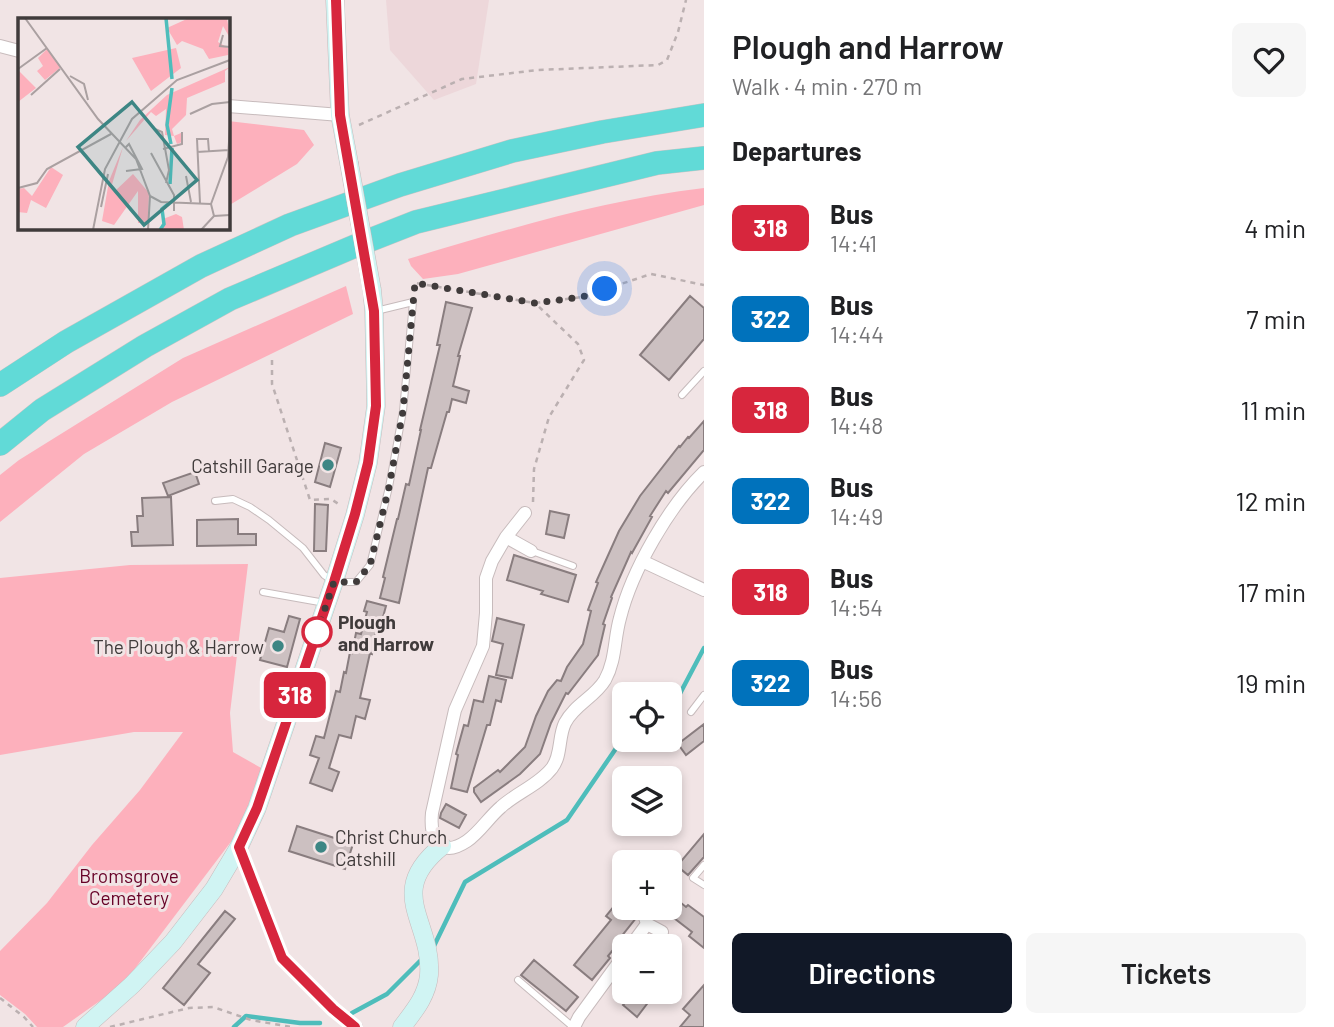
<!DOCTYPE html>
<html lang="en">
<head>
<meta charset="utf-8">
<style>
  :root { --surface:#fff; --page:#f6f6f6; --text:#202124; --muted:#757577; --accent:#111827 }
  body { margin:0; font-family:Barlow,sans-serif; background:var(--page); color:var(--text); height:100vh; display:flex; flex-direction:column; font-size:26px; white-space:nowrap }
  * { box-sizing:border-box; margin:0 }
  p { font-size:23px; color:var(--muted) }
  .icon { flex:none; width:38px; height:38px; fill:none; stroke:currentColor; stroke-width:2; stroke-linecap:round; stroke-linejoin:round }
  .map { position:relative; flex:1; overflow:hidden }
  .sheet { display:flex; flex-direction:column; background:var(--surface); width:630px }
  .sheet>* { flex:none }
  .badge { padding:0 14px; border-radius:10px; font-size:24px; line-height:46px }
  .controls { position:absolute; left:612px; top:682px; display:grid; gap:14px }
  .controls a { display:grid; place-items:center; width:70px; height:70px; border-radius:10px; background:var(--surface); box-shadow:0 4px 10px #0003; font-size:35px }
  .you { position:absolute; width:35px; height:35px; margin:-18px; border:5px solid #fff; border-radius:50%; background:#1a73e8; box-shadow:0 0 0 10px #1a73e833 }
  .map>.badge { position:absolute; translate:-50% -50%; box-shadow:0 0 0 4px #fff }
  h2 { padding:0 28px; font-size:26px; line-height:63px }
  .round { display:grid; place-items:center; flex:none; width:74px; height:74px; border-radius:10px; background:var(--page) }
  .head { display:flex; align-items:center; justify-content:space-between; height:119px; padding:0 28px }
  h1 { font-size:33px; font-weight:600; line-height:52px }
  .cta { display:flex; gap:14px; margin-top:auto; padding:14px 28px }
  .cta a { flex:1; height:80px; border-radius:10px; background:var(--accent); color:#fff; font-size:28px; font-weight:600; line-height:80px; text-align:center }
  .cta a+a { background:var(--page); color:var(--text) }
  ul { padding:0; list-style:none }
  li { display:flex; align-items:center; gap:21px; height:91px; padding:0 28px }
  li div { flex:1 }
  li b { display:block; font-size:26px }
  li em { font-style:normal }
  li .badge { min-width:77px; font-weight:700; text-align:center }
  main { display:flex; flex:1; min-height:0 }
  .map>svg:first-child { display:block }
</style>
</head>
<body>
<main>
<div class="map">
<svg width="704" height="1027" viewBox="0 0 704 1027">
  <rect width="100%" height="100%" fill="#f1e4e5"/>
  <path fill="#edd7da" d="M386 0H489L476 84 434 100 390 50Z"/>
  <path fill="#fdb0bc" d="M228 121 304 130 314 145 297 164 228 206Z
    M704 188V205L458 274 423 279 411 266 408 259C505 230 603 200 704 188Z
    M346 286 353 314 172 402 84 454 0 522V475L19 460 183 358Z
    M248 564 230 713 233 752 263 769 247 815 233 839 133 971 111 993 63 1027H37L25 1014 0 995V951L47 903 92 845 140 790 183 732H134L0 755V578L130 565Z"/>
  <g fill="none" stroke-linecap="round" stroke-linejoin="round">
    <path stroke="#4ebdbb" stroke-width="4.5" d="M670 706 675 703 704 648
      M433 948 465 882 567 820 619 744 625 740
      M352 1013 387 994 424 957
      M234 1027 246 1016 300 1023H320"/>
  </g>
  <path fill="#ccc0c1" stroke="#897d7f" stroke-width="2" d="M690 296 704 308V339L669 380 640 355Z
    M446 302 472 308 458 356H460L453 386 469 391 466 403 452 399 449 412H447L431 468H428L399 603 380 598 385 578 383 577 397 519H398L406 484 409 485 421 430H420L440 345H437Z
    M704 421V450L668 493 666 491 650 516 652 517 632 553 631 552 611 597 612 598 603 624 605 625 598 655 568 694 566 693 551 723 540 754 520 774 481 802 474 792V788L498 770 500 772 525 747 536 716 548 691 557 680 561 681 567 667 583 644 591 611 588 610 598 583 596 582 619 531 640 496 679 446 680 447 688 437 689 438Z
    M325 443 341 448 330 487 315 482Z
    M195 472 199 484 168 496 163 483Z
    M171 497 173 545 132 546 131 532H138L137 516H143L142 498Z
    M315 504 328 505 326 551H314Z
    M550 511 569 515 564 538 546 534Z
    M238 519V534H256V545L197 546V520Z
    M514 555 576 575 568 602 541 594 543 591 507 580Z
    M367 601 386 606 380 628 377 627 372 654 370 653 360 698 370 700 365 719 356 716 351 738 339 735 329 768 339 772 332 791 310 783 319 758 310 755 316 736 324 738 336 691 340 692 344 672 346 673 350 652 352 653 356 633 361 634 367 612 364 611Z
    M289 616 300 619 287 667 260 660 269 628 284 632Z
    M497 618 524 625 512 678 496 675 503 644 492 641Z
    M489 676 506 680 501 702 496 700 490 725H487L467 792 451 788 458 755 456 754 464 725 468 726 474 700 483 702Z
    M704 724V741L686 755 678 744Z
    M446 804 466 815 459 828 440 818 441 813Z
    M297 826 353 844 345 869 289 851Z
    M704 834V857L688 875 677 866Z
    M670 894 686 907 688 905 704 917V948L689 936 692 932 670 915Z
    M619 900 625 904V908H633L636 918 621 937 623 938 608 956 610 958 592 980 574 965 611 920 606 916Z
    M225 911 235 919 198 964 210 973 184 1005 163 988Z
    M534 960 578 997 566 1011 521 975Z
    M704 985V1027H680L690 1015 683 1009Z
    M634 992H656L637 1017 623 1005Z"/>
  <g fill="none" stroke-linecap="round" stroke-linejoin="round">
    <g stroke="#c7bbbc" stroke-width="8">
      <path id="lane" d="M682 395 704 371
        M215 501 233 499 250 507 269 520 303 548 324 575 334 582H356L370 565 389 487 403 411 413 302 376 311
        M532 551 573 566
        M263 592 325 603
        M691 712 704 695
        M704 865 693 878 704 885
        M518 980 573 1027"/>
    </g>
    <g stroke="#c7bbbc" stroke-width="14">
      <path id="street" d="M0 46 19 51
        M228 106 340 115
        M525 513 506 537 492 561 486 578V613L483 646 455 710 432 813C431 824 431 840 442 846 450 851 461 845 467 841 480 832 489 817 501 807 516 793 539 785 552 768 562 755 558 737 565 723 574 705 595 697 605 680 616 660 614 639 620 618 632 570 669 506 704 472
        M506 537 531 551
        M642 561 704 590
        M239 847 282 958 333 1009 356 1027
        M642 908 647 924 662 932
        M630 947 647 924
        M574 1027 579 1017 625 954"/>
    </g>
    <g stroke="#c7bbbc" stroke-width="19">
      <path id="secondary" d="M335 0 340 115 349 163
        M85 1027 132 985 173 942 214 889 239 847 257 808 334 582 355 515 368 463 376 406 374 311 372 290
        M402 1027C414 1011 427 996 429 975 433 921 384 893 442 846"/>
    </g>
    <g stroke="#c6c4c4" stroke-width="24">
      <path id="highway" d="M0 385 66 342 201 266 290 225 400 185 512 151 602 132 704 115
        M0 444 42 410 145 346 230 299 360 244 416 222 657 163 704 158"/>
    </g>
    <path stroke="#bbb0b1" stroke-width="2.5" stroke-dasharray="5 5" stroke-linecap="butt" d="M359 125 462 79 538 70 658 65 667 60 678 32 686 0
      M414 291 415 283 535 303 582 297 651 274 704 285
      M272 360V384L310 500 331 499 340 505
      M533 502 534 469 549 417 584 360 578 344 535 303
      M0 998 24 1017 33 1027
      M110 1027 189 1008 213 1007 251 1020 291 1027"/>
    <use href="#lane" stroke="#fff" stroke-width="6"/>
    <use href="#street" stroke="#fff" stroke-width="12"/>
    <use href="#secondary" stroke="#d0f4f3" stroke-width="18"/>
    <use href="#highway" stroke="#61dad7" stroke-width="23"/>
    <g stroke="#c7bbbc" stroke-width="19" stroke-linecap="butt">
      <path id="secondary-bridge" d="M349 163 372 290"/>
    </g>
    <use href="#secondary-bridge" stroke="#d0f4f3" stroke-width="18"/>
  </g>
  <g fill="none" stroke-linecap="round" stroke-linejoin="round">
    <g stroke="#fff" stroke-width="16">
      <path id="line" d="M336 0 340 115 374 311 376 406 368 463 355 514 334 582 257 808 239 847 282 958 333 1009 355 1027"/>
    </g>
    <use href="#line" stroke="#d7263d" stroke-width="10"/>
    <path stroke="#403b3b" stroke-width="7" stroke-dasharray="0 12.6" d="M317 632 334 582H356L370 565 389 487 403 411 415 283 535 303 582 297 605 289"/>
  </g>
  <g fill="#3d8684" stroke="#f1e4e5" stroke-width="2.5">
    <circle cx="328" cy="465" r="7"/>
    <circle cx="278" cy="646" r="7"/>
    <circle cx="321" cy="847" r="7"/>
  </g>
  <circle fill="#fff" stroke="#d7263d" stroke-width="3.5" cx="317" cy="632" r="14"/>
  <g text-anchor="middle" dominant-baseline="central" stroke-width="6" stroke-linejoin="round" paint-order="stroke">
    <g font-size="19" fill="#403b3b" stroke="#f1e4e5" text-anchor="end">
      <text x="314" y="465">Catshill Garage</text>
      <text x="264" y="646">The Plough &amp; Harrow</text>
      <text x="335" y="836" text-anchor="start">Christ Church<tspan x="335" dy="22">Catshill</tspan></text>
    </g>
    <g font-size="19" font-weight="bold" fill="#403b3b" stroke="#f1e4e5" text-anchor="start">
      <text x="338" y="621">Plough<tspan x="338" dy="22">and Harrow</tspan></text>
    </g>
    <g font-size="19" fill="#660126" stroke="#f1e4e5">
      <text x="129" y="875">Bromsgrove<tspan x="129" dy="22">Cemetery</tspan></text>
    </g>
  </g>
  <g transform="translate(18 18)">
    <rect width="212" height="212" fill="#f1e4e5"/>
    <path d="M171 0H209L212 20 205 8 200 24 210 30V37L191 41 185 31 164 23 159 27 149 10ZM158 30 163 50 133 73 114 40ZM29 31 43 49 27 62 19 53 25 48 20 40ZM212 49 207 53V64L169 80 168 97 154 111 156 118 163 115 164 124 159 126 156 118 147 117 148 91 138 98 133 94 108 123 122 102 149 77ZM0 52 18 70 0 84ZM105 129 93 170 96 174 115 156 131 175 130 205H120V173L96 207 84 203 91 163ZM33 149 45 157 28 190 13 182 9 195 0 194V171L6 170 14 178ZM158 196 164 199 166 212H143L145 201Z" fill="#fdb0bc"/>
    <path fill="none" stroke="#4ebdbb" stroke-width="3.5" d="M148 0 154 61M153 126 149 107 154 70M152 166 154 130M142 212 146 206 144 191 150 186"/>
    <path fill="none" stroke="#aaa0a1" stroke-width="2" d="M7 0 80 101 118 141 132 178 130 212M205 17 202 28 212 29M0 51 29 30M52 58 66 66 70 82M13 77 42 51M172 96 194 86 212 84M137 111 144 114 151 152 148 165M108 129 111 126 124 151 108 153M145 131 164 126V114M179 134 211 132M133 135 156 177V193M168 158 173 184M0 170 19 165 29 151 93 116M132 178 143 184 193 186M182 185 179 121H190L191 134M83 189 90 156M196 198 193 186 210 139 212 108M75 212 87 151 114 101 159 62 212 42M183 212 196 198 212 197"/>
    <path fill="#3d8684" fill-opacity="0.15" stroke="#3d8684" stroke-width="3.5" d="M114 84 179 162 126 207 60 129Z"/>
    <rect width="212" height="212" fill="none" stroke="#403b3b" stroke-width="3.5"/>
  </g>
</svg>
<div class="controls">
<a><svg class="icon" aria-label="locate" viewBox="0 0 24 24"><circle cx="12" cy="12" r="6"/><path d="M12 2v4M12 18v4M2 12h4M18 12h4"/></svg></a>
<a><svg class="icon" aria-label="layers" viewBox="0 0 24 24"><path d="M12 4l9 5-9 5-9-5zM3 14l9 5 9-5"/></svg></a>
<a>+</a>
<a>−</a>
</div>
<div class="you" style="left:605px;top:289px"></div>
<b class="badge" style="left:295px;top:695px;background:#d7263d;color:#fff">318</b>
</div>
<section class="sheet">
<div class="head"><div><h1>Plough and Harrow</h1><p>Walk · 4 min · 270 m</p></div><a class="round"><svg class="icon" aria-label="heart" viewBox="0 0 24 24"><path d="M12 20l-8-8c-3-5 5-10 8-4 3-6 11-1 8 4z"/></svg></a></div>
<h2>Departures</h2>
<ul>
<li><span class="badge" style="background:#d7263d;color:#fff">318</span><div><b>Bus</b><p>14:41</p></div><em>4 min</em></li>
<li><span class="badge" style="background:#0072bc;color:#fff">322</span><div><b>Bus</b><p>14:44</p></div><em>7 min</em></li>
<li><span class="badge" style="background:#d7263d;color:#fff">318</span><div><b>Bus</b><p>14:48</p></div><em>11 min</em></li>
<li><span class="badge" style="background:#0072bc;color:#fff">322</span><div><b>Bus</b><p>14:49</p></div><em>12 min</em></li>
<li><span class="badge" style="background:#d7263d;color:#fff">318</span><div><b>Bus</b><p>14:54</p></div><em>17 min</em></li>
<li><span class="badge" style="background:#0072bc;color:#fff">322</span><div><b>Bus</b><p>14:56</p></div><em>19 min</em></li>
</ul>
<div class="cta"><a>Directions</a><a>Tickets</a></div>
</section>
</main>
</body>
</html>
